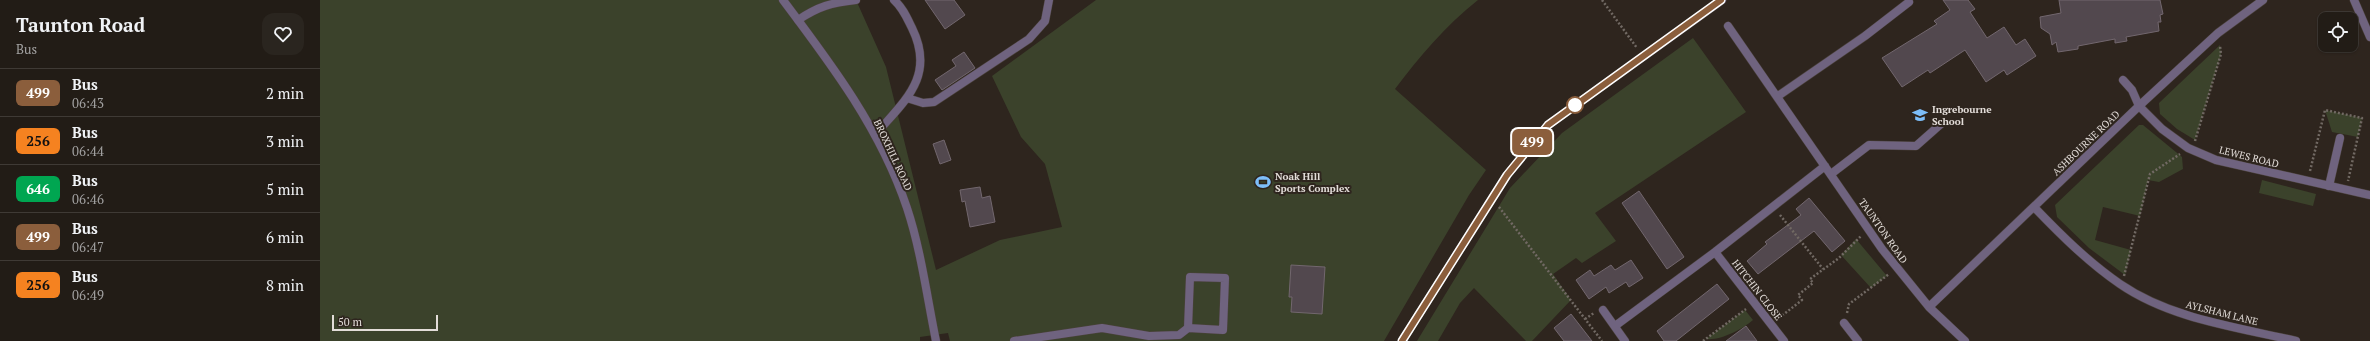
<!DOCTYPE html>
<html lang="en">
<head>
<meta charset="utf-8">
<style>
  :root { --surface:#221c16; --page:#2a251f; --text:#f1f3f6; --muted:#a2a1a1; --line:#3f3a35 }
  body { margin:0; font-family:"PT Serif",serif; background:var(--page); color:var(--text); height:100vh; display:flex; flex-direction:column; font-size:15px; white-space:nowrap }
  * { box-sizing:border-box; margin:0 }
  p { font-size:13px; color:var(--muted) }
  .icon { flex:none; width:22px; height:22px; fill:none; stroke:currentColor; stroke-width:2; stroke-linecap:round; stroke-linejoin:round }
  .map { position:relative; flex:1; overflow:hidden }
  .side { display:flex; flex-direction:column; background:var(--surface); width:320px }
  .side>* { flex:none }
  .badge { padding:0 8px; border-radius:6px; font-size:14px; line-height:26px }
  .fabs { position:absolute; left:1998px; top:12px; display:grid; gap:8px }
  .fabs a { display:grid; place-items:center; width:40px; height:40px; border-radius:8px; background:var(--surface); box-shadow:0 1px 3px #0004,0 0 0 1px var(--line); font-size:20px }
  .scale { position:absolute; left:12px; bottom:10px; width:106px; box-sizing:border-box; padding-left:4px; border:2px solid #e3ddd9; border-top:0; font-size:11px; line-height:14px; white-space:nowrap; color:#e3ddd9; -webkit-text-stroke:3px #2e251e; paint-order:stroke }
  .map>.badge { position:absolute; translate:-50% -50%; box-shadow:0 0 0 2px #fff }
  .round { display:grid; place-items:center; flex:none; width:42px; height:42px; border-radius:12px; background:var(--page) }
  .summary { display:flex; align-items:center; justify-content:space-between; height:68px; padding:0 16px }
  h1 { font-size:19px; font-weight:600; line-height:30px }
  ul { padding:0; list-style:none }
  li { display:flex; align-items:center; gap:12px; height:48px; padding:0 16px; border-top:1px solid var(--line) }
  li div { flex:1 }
  li b { display:block; font-size:15px }
  li em { font-style:normal }
  li .badge { min-width:44px; font-weight:700; text-align:center }
  main { display:flex; flex:1; min-height:0 }
  .map>svg:first-child { display:block }
</style>
</head>
<body>
<main>
<section class="side">
<div class="summary"><div><h1>Taunton Road</h1><p>Bus</p></div><a class="round"><svg class="icon" aria-label="heart" viewBox="0 0 24 24"><path d="M12 20l-8-8c-3-5 5-10 8-4 3-6 11-1 8 4z"/></svg></a></div>
<ul>
<li><span class="badge" style="background:#8b5e3c;color:#fff">499</span><div><b>Bus</b><p>06:43</p></div><em>2 min</em></li>
<li><span class="badge" style="background:#f58220;color:#111">256</span><div><b>Bus</b><p>06:44</p></div><em>3 min</em></li>
<li><span class="badge" style="background:#00a651;color:#fff">646</span><div><b>Bus</b><p>06:46</p></div><em>5 min</em></li>
<li><span class="badge" style="background:#8b5e3c;color:#fff">499</span><div><b>Bus</b><p>06:47</p></div><em>6 min</em></li>
<li><span class="badge" style="background:#f58220;color:#111">256</span><div><b>Bus</b><p>06:49</p></div><em>8 min</em></li>
</ul>
</section>
<div class="map">
<svg width="2050" height="341" viewBox="0 0 2050 341">
  <rect width="100%" height="100%" fill="#2e251e"/>
  <path fill="#3b422b" d="M0 0H536L566 67 616 270 680 240 742 227 725 164 701 137 672 76 776 0H1158C1125 26 1100 56 1075 89L1166 170 1149 195 1064 341H630L628 333 600 337V341H0Z
    M1373 38 1426 112 1275 213 1296 241 1262 263 1256 258 1233 274 1251 300 1212 341H1206L1154 288 1140 303 1118 341H1097L1190 188 1242 133Z
    M1900 45 1901 54 1875 140 1857 129 1840 114 1839 103Z
    M2005 110 2042 118 2038 137 2012 132Z
    M1819 125H1823L1862 157 1863 169 1839 182 1828 180 1820 216 1783 207 1775 240 1811 250 1805 275 1769 248 1737 217 1735 205Z
    M1942 180 1996 194 1993 206 1939 193Z
    M1536 239 1567 276 1551 288 1521 255Z
    M1425 310 1433 320C1423 329 1400 341 1386 339Z"/>
  <path fill="#52484e" stroke="#72676e" d="M605 0H634L645 15 625 29Z
    M1623 0H1648L1655 9 1650 12 1667 38 1684 27 1696 45 1705 39 1716 56 1687 75 1684 70 1666 82 1645 50 1610 73 1608 70 1582 87 1562 58 1617 24 1614 21 1630 10Z
    M1739 0H1840L1843 14 1840 15 1841 22H1838L1839 31 1806 37 1807 41 1795 43V39L1758 46V49L1738 52 1736 42 1732 45 1730 34 1721 28 1720 17 1741 13Z
    M644 52 655 68 622 90 615 80 636 66 632 60Z
    M624 140 631 160 620 164 613 144Z
    M660 187 662 198 670 196 675 222 650 227 645 201 642 202 640 190Z
    M1319 191 1364 257 1347 269 1302 203Z
    M1489 198 1525 241 1512 252 1494 231 1438 274 1427 261 1447 244 1445 242 1481 215 1476 209Z
    M1311 260 1323 278 1309 287 1306 282 1289 293 1286 287 1269 299 1256 280 1270 270 1274 276 1291 265 1295 270Z
    M971 265 1005 267 1002 314 971 312 972 297H969Z
    M1397 284 1409 299 1356 341H1344L1337 331Z
    M1251 314 1272 341H1244L1234 328Z
    M1426 326 1437 341H1406Z"/>
  <g fill="none" stroke-linecap="round" stroke-linejoin="round">
    <g stroke="#4b423c" stroke-width="9">
      <path id="service" d="M478 20C499 6 511 3 536 0
        M1803 80 1812 90 1819 106
        M1458 96 1545 36 1589 2
        M587 98 603 103 614 102 709 39 725 21 729 0
        M555 135C584 101 616 77 592 28 587 18 583 8 574 0
        M1511 174 1549 145 1596 146 1622 123
        M2009 186 2020 138
        M694 341 782 328 829 336 859 335 868 328 903 330 905 278 870 277 868 328"/>
    </g>
    <g stroke="#4b423c" stroke-width="9">
      <path id="minor" d="M2034 0 2050 37
        M1408 26 1562 249 1609 307 1645 341
        M1819 106 1842 129 1868 148 1896 160 2050 195
        M1714 207C1741 235 1768 262 1800 284 1851 319 1917 327 1976 341
        M1395 252 1464 341
        M1609 307 1819 106 1898 33 1943 0
        M1283 310 1305 341
        M1524 323 1538 341
        M1295 326 1395 252 1505 166"/>
    </g>
    <g stroke="#4b423c" stroke-width="9">
      <path id="tertiary" d="M463 0C512 65 561 130 587 208 601 250 607 297 616 341
        M1082 341 1187 175 1228 125 1402 0"/>
    </g>
    <path stroke="#716963" stroke-width="2.5" stroke-dasharray="2 2" stroke-linecap="butt" d="M1282 0 1317 48
      M1875 141 1901 54 1900 46
      M1990 171 2005 110 2042 118 2028 181
      M1179 207 1282 341
      M1460 215 1503 269
      M1804 276 1830 174 1860 154
      M1527 313 1529 304 1569 274
      M1459 318 1482 300 1478 295 1493 283 1490 279 1519 258 1541 236
      M1265 319 1274 313
      M1383 341 1426 309"/>
    <use href="#service" stroke="#6f637f" stroke-width="8"/>
    <use href="#minor" stroke="#6f637f" stroke-width="8"/>
    <use href="#tertiary" stroke="#6f637f" stroke-width="8"/>
  </g>
  <g fill="none" stroke-linecap="round" stroke-linejoin="round">
    <g stroke="#fff" stroke-width="9">
      <path id="line" d="M1082 341 1187 175 1228 125 1401 0"/>
    </g>
    <use href="#line" stroke="#8b5e3c" stroke-width="6"/>
  </g>
  <defs>
    <g id="school-bare" transform="scale(1.2)"><path d="M0-5L7-2L0 1L-7-2ZM-4 1L0 2.5L4 1V4Q0 6-4 4Z" fill="#7dbef9" stroke="#2e251e" stroke-width="2.5" paint-order="stroke"/></g>
    <g id="stadium-bare" transform="scale(1.2)"><path d="M0-5a6.5 5 0 1 0 0 10a6.5 5 0 1 0 0-10ZM-3.5-1.8h7v3.6h-7Z" fill="#7dbef9" stroke="#2e251e" stroke-width="2.5" paint-order="stroke"/></g>
  </defs>
  <g fill-rule="evenodd">
    <use href="#school-bare" x="1600" y="115"/>
    <use href="#stadium-bare" x="943" y="182"/>
  </g>
  <circle fill="#fff" stroke="#8b5e3c" stroke-width="2" cx="1255" cy="105" r="8"/>
  <g text-anchor="middle" dominant-baseline="central" stroke-width="4" stroke-linejoin="round" paint-order="stroke">
    <g font-size="10" font-weight="bold" fill="#e3ddd9" stroke="#2e251e" text-anchor="start">
      <text x="1612" y="109">Ingrebourne<tspan x="1612" dy="12">School</tspan></text>
      <text x="955" y="176">Noak Hill<tspan x="955" dy="12">Sports Complex</tspan></text>
    </g>
    <g font-size="10" fill="#e3ddd9" stroke="#2e251e">
      <text transform="translate(1766 143) rotate(-44)">ASHBOURNE ROAD</text>
      <text transform="translate(573 155) rotate(65)">BROXHILL ROAD</text>
      <text transform="translate(1929 157) rotate(14)">LEWES ROAD</text>
      <text transform="translate(1563 231) rotate(55)">TAUNTON ROAD</text>
      <text transform="translate(1437 290) rotate(52)">HITCHIN CLOSE</text>
      <text transform="translate(1902 313) rotate(14)">AYLSHAM LANE</text>
    </g>
  </g>
</svg>
<div class="fabs">
<a><svg class="icon" aria-label="locate" viewBox="0 0 24 24"><circle cx="12" cy="12" r="6"/><path d="M12 2v4M12 18v4M2 12h4M18 12h4"/></svg></a>
</div>
<div class="scale">50 m</div>
<b class="badge" style="left:1212px;top:142px;background:#8b5e3c;color:#fff">499</b>
</div>
</main>
</body>
</html>
